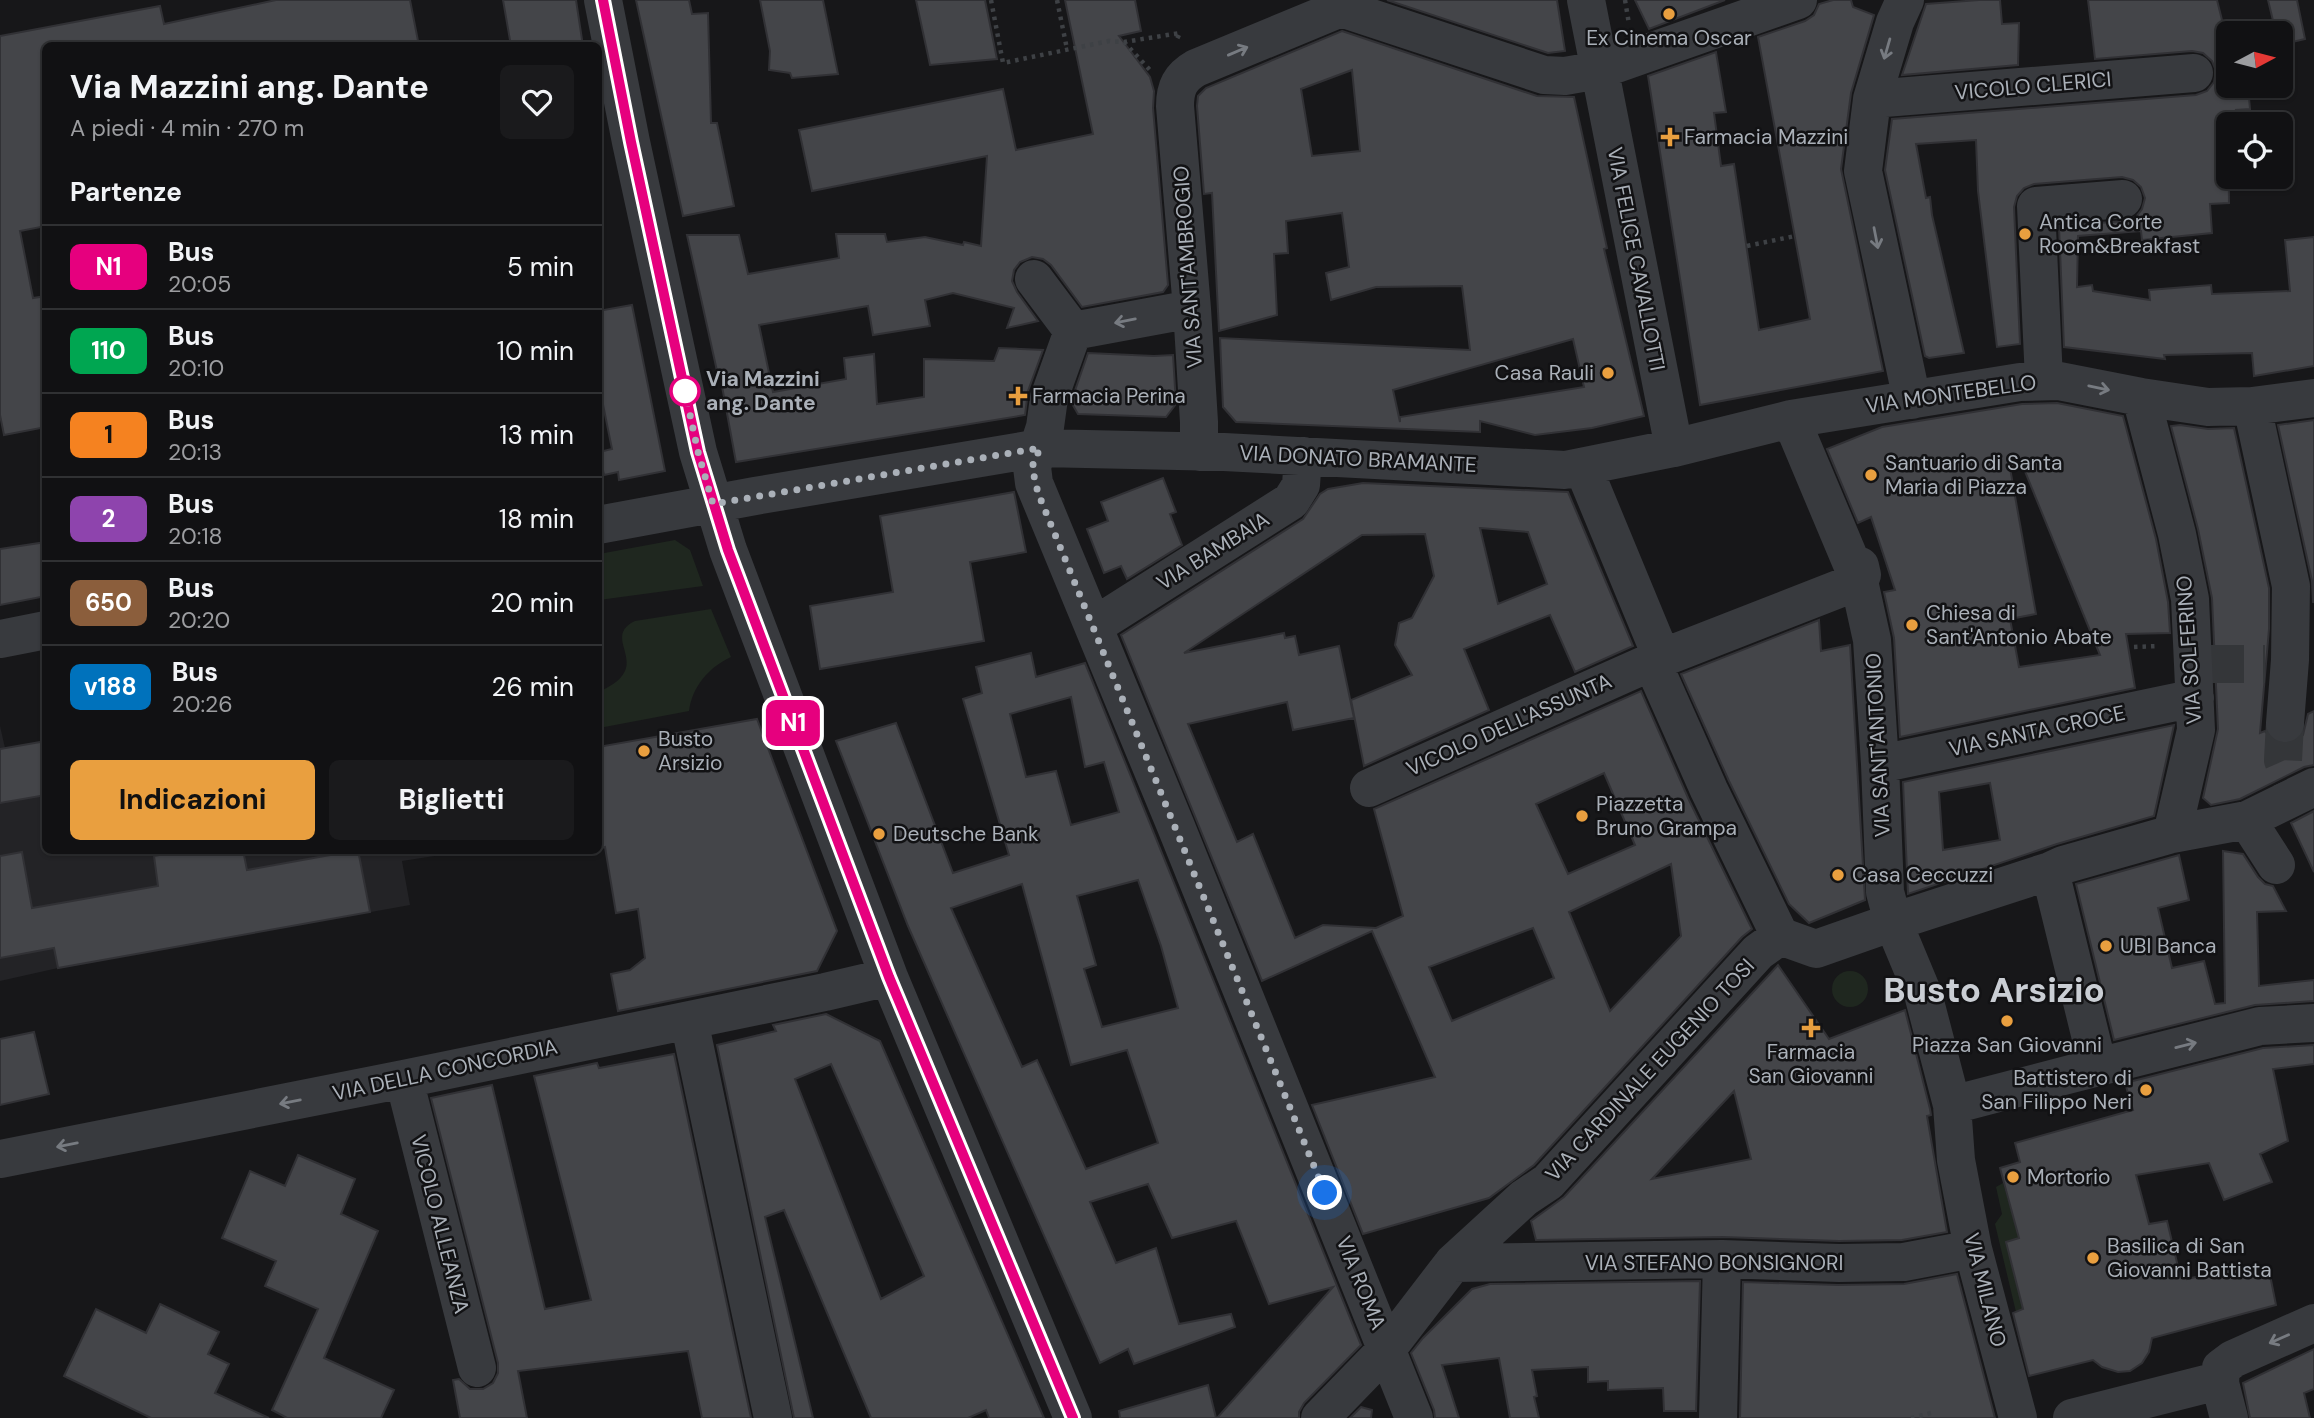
<!DOCTYPE html>
<html lang="it">
<head>
<meta charset="utf-8">
<style>
  :root { --surface:#111113; --page:#1a1a1c; --text:#f1f3f6; --muted:#9c9da0; --line:#303133; --accent:#e99f3f }
  body { margin:0; font-family:"DM Sans",sans-serif; background:var(--page); color:var(--text); height:100vh; display:flex; flex-direction:column; font-size:26px; white-space:nowrap }
  * { box-sizing:border-box; margin:0 }
  p { font-size:23px; color:var(--muted) }
  .icon { flex:none; width:38px; height:38px; fill:none; stroke:currentColor; stroke-width:2; stroke-linecap:round; stroke-linejoin:round }
  .map { position:relative; flex:1; overflow:hidden }
  .side { position:absolute; left:42px; top:42px; width:560px; height:812px; display:flex; flex-direction:column; background:var(--surface); border-radius:10px; box-shadow:0 2px 5px #0004,0 0 0 2px var(--line) }
  .side>* { flex:none }
  .badge { padding:0 14px; border-radius:10px; font-size:24px; line-height:46px }
  .needle { width:46px; rotate:83deg }
  .fabs { position:absolute; left:2216px; top:21px; display:grid; gap:14px }
  .fabs a { display:grid; place-items:center; width:77px; height:77px; border-radius:10px; background:var(--surface); box-shadow:0 2px 5px #0004,0 0 0 2px var(--line); font-size:35px }
  .you { position:absolute; width:35px; height:35px; margin:-18px; border:5px solid #fff; border-radius:50%; background:#1a73e8; box-shadow:0 0 0 10px #1a73e833 }
  .map>.badge { position:absolute; translate:-50% -50%; box-shadow:0 0 0 4px #fff }
  h2 { padding:0 28px; font-size:26px; line-height:63px }
  .round { display:grid; place-items:center; flex:none; width:74px; height:74px; border-radius:10px; background:var(--page) }
  .headline { display:flex; align-items:center; justify-content:space-between; height:119px; padding:0 28px }
  h1 { font-size:33px; font-weight:700; line-height:52px }
  .cta { display:flex; gap:14px; margin-top:auto; padding:14px 28px }
  .cta a { flex:1; height:80px; border-radius:10px; background:var(--accent); color:#111; font-size:28px; font-weight:700; line-height:80px; text-align:center }
  .cta a+a { background:var(--page); color:var(--text) }
  ul { padding:0; list-style:none }
  li { display:flex; align-items:center; gap:21px; height:84px; padding:0 28px; border-top:2px solid var(--line) }
  li div { flex:1 }
  li b { display:block; font-size:26px }
  li em { font-style:normal }
  li .badge { min-width:77px; font-weight:700; text-align:center }
  .map>svg:first-child { display:block }
</style>
</head>
<body>
<div class="map">
<svg width="2314" height="1418" viewBox="0 0 2314 1418">
  <rect width="100%" height="100%" fill="#171719"/>
  <path fill="#232326" d="M0 726 5 748 45 741 46 850 467 851 402 861 410 905 58 968 0 981Z"/>
  <path fill="#1f271f" d="M675 540 690 550 703 586 599 600V554Z
    M711 609 731 657C709 667 692 687 689 711L599 728V692C608 687 620 682 625 671 633 652 608 634 635 621Z
    M1832 989a18 18 0 1 1 36 0a18 18 0 1 1-36 0Z
    M2003 1183 2019 1238 2006 1242 2023 1309 2016 1312 1995 1224 2002 1214 1996 1187Z"/>
  <path fill="#444549" stroke="#313135" stroke-width="2" fill-rule="evenodd" d="M276 0H410L419 46H46V226L20 231 33 298 46 296V427L4 435 0 415V36L160 6 164 24Z
    M503 0H576L583 46H511Z
    M636 0H689L692 14 708 13 711 123H717L734 206 683 216Z
    M760 0H823L838 74 792 78 790 73 769 70 770 51Z
    M916 0H985L997 59 930 65Z
    M1065 0H1135L1141 31 1119 36 1150 77 1154 91 1153 108 1168 285 1163 292 1082 307 1051 265 1043 259 1032 257 1020 262 1014 270 1012 281 1017 292 1038 321 1007 328 1014 308 953 293 925 300 930 326 873 335 868 306 759 325 773 392 846 379 844 358 874 354 877 404 924 397V359L994 361 999 348 1043 350 1028 391 1025 415 736 462 719 370 717 371 687 235H739L748 274 839 258 836 234H885L887 242 925 237 963 245 964 242 981 246 987 156 812 191 799 130 1003 89 1016 150 1093 134Z
    M1387 0H1557L1565 51 1548 53Z
    M1635 0H1725L1649 29Z
    M1833 0H1851L1853 7 1874 15 1851 93 1841 169 1883 371 1700 405 1648 76 1716 52 1726 112 1714 113 1721 166 1734 164 1759 330 1810 319 1758 37 1805 21 1814 15 1819 4Z
    M1979 0H2000L2002 24 2019 23 2018 65 1902 75 1926 4Z
    M2088 0H2217L2223 24 2228 23V86H2248L2250 109 2236 110 2238 124H2228L2229 203 2210 204 2212 233 2142 240 2141 231 2078 236 2077 287 2092 285 2093 291 2150 300 2149 290 2211 285 2212 294 2290 291 2285 240 2314 237V366L2254 376 2252 353 2164 355 2165 359 2064 347 2059 226 2125 221 2136 217 2142 209 2145 198 2141 187 2133 180 2122 177 2034 184 2024 188 2017 196 2014 207 2020 344 1997 347 1978 191 1976 140 1916 144 1926 198 1930 197 1932 215 1964 353 1929 358 1925 356 1885 170 1892 119 2196 95 2207 91 2214 82 2216 71 2212 61 2203 53 2192 51 2095 59Z
    M2268 0H2297L2305 39 2280 45V33H2276Z
    M1342 31 1537 96 1574 97 1607 248 1604 249 1644 416 1592 428 1535 435 1480 421V432L1236 422 1223 407 1220 338 1470 350 1462 286 1376 287 1331 300 1326 273 1349 267 1342 213 1286 221 1288 253 1274 254 1277 315 1219 331 1212 193 1204 194 1197 106 1198 96 1206 88ZM1352 70 1360 151 1312 156 1301 89ZM1573 339 1584 387 1400 417V422L1393 390Z
    M632 305 665 471 619 480 618 472 604 475 599 452 612 449 598 380V311Z
    M1088 353 1154 356 1173 355 1176 404 1166 417 1078 414 1071 402Z
    M2057 403 2123 416 2156 539 2168 602 2170 633 2126 634 2135 688 1900 737 1894 638 1884 592 1895 590 1871 517 1858 523 1827 449 1882 427 2022 404ZM2022 464 2100 655 2019 667 2010 619 2036 614 2010 468Z
    M2314 420V602H2313L2312 581 2278 425Z
    M2180 425 2208 429 2234 428 2269 588V629L2260 733 2265 731 2272 741 2283 745 2294 743 2303 735 2308 714 2314 711V765L2304 767 2240 799 2211 805 2203 798 2218 729 2212 598 2198 529 2171 426Z
    M1163 478 1176 512 1170 514 1182 545 1127 579 1121 566 1104 573 1087 529 1108 521 1101 502Z
    M1363 483 1568 492 1633 646 1575 672 1550 615 1464 649 1489 710 1364 766 1351 700 1412 675 1395 645 1399 623 1412 618 1434 576 1425 534 1362 535 1184 653 1284 633 1285 638 1295 636 1299 655 1339 646 1354 718 1293 730 1287 702 1188 724 1237 842 1253 834 1295 938 1323 925 1376 928 1403 916 1374 809 1641 691 1689 800 1752 929 1742 937 1534 1165 1489 1198 1363 1234 1312 1105 1435 1077 1372 931 1262 981 1121 635 1303 519 1320 494 1328 489ZM1480 528 1528 532 1547 584 1498 604ZM1604 773 1635 845 1568 874 1536 804ZM1671 864 1681 936 1610 1011 1569 912ZM1533 928 1554 978 1452 1021 1429 967Z
    M1014 492 1026 552 970 562 984 641 820 669 810 606 893 592 880 516Z
    M46 542V596L0 605V549Z
    M1819 620 1821 651 1850 645 1865 900 1809 923 1789 904 1729 781 1681 674Z
    M1031 653 1036 677 1085 663 1361 1345 1304 1403 1299 1412V1418H1217L1333 1287 1269 1304 1236 1221 1172 1238 1148 1184 1090 1202 1116 1263 1156 1248 1179 1324 1231 1314 1235 1327 1134 1364 1128 1349 1100 1363 908 926 836 741 896 723 953 873 1009 855 963 699 982 693 976 667ZM1071 697 1085 767 1104 762 1119 812 1071 825 1056 771 1026 777 1010 714ZM1138 880 1161 946 1178 1008 1102 1027 1084 969 1096 965 1077 896ZM1022 884 1071 1065 1127 1050 1158 1143 1086 1169 1037 1060 1022 1067 951 908Z
    M757 719 837 931 817 971 618 1011 611 974 630 970 645 958 638 909 616 913 605 847 598 849V747Z
    M2174 725 2154 816 2057 844 1908 894 1903 782ZM1990 783 2000 840 1943 850 1939 792Z
    M46 741V795L0 803V749Z
    M2314 811V872L2291 823Z
    M185 850H243L247 870 358 850 370 912 58 968 54 948 0 958V856L22 852 32 908 158 886 154 856Z
    M2223 851 2243 854 2258 877 2265 884 2273 886 2286 911 2257 912 2259 986 2314 980V1001L2255 1005 2114 1040 2076 884 2179 855 2189 900 2158 908 2172 968 2204 961 2215 1004 2225 1003Z
    M1778 965 1829 1039 1905 1010 1930 1109 1931 1115 1927 1116 1947 1232 1902 1240 1839 1241 1723 1237 1536 1240 1531 1221 1564 1197ZM1734 1091 1751 1159 1652 1179Z
    M826 1014 880 1041 1044 1418H989L986 1410 968 1418H871L784 1210 765 1217 813 1418H794L717 1045 776 1031 773 1025ZM831 1064 924 1276 881 1299 795 1079Z
    M34 1032 49 1094 0 1105V1039Z
    M2314 1045V1064L2273 1069 2288 1141 2260 1154 2272 1182 2224 1200 2209 1163 2136 1175 2149 1224 2167 1221 2180 1275 2186 1273 2187 1279 2243 1266 2245 1276 2269 1270 2276 1305 2152 1338 2149 1352 2142 1363 2130 1371 2118 1372 2102 1367 2093 1360 2029 1376 2013 1313 2023 1309 2006 1242 2019 1238 2000 1168 2020 1162 2015 1143 2133 1110 2125 1083 2263 1048Z
    M674 1054 751 1418H702L688 1351 518 1371 527 1418H460L453 1380 459 1379 470 1389H483L493 1383 498 1373V1363L431 1098 492 1085 545 1309 591 1300 534 1076 597 1063 599 1068Z
    M298 1155 355 1179 341 1214 378 1231 324 1358 394 1390 381 1418H287L272 1410 318 1309 265 1286 276 1261 222 1238 250 1171 285 1186Z
    M1957 1274 1995 1418H1740L1743 1282 1838 1285 1904 1284Z
    M1700 1281 1696 1411H1664L1663 1388 1608 1390V1381L1588 1382V1367L1532 1370 1537 1396 1534 1397 1539 1418H1510L1499 1358 1442 1365 1459 1418H1435L1434 1410 1411 1353 1423 1338 1472 1289 1490 1284Z
    M160 1304 219 1332 208 1354 229 1364 215 1393 269 1418H151L64 1376 96 1309 146 1333Z
    M2314 1349V1389L2304 1393 2310 1418H2250L2243 1383Z
    M1208 1385 1216 1418H1120L1119 1411Z
    M1361 1407 1372 1410 1371 1418H1350Z"/>
  <g fill="none" stroke-linecap="round" stroke-linejoin="round">
    <path stroke="#343639" stroke-width="38" stroke-dasharray="38 19" stroke-linecap="butt" d="M2206 664H2265
      M2285 723 2283 760 2293 783"/>
    <path stroke="#3e4145" stroke-width="4.5" stroke-dasharray="3.5 5" stroke-linecap="butt" d="M991 0 1003 63 1109 41 1124 42 1180 33 1177 39
      M1057 0 1067 49
      M1625 0 1629 24
      M1124 42 1150 70
      M1747 246 1795 236
      M2134 647 2158 646
      M1911 1418 1931 1413"/>
    <path stroke="#383a3e" stroke-width="38" d="M603 0 631 142 698 452 728 550 889 977 1073 1418
      M1586 0 1674 448
      M1905 0 1895 22 1872 99 1863 171 1912 400
      M1341 8 1544 75 1565 76 1599 70 1798 0
      M1872 99 2194 73
      M1034 279 1073 331
      M1192 309 1073 331 1049 398 1045 427 1032 467 1034 483 1175 824 1414 1418
      M2044 380 2036 206 2123 199
      M2252 406 2291 586 2290 660 2285 723
      M1791 419 1859 581 1872 640 1880 764 1885 892 1893 922 1923 994 1952 1105 2098 1067 2050 871 2063 865 2172 834 2196 730 2190 599 2177 534 2141 397
      M1199 452V422L1192 309 1175 106C1175 88 1180 77 1196 68L1341 8
      M1583 467 1662 658
      M598 525 755 496 1040 448 1224 452 1565 470 1674 448 1791 419 2020 382 2059 381 2141 397 2208 407 2252 406 2314 398
      M1094 626 1291 501 1301 485 1303 456
      M0 639 46 630
      M1649 663 1657 673 1709 790 1780 936
      M1880 764 2195 698
      M1369 788 1649 663 1859 581 1862 575 1860 566
      M2247 820 2314 787
      M2172 834 2247 820 2276 865
      M1780 936 1816 949 1893 922 2050 871
      M689 1020 773 1418
      M2098 1067 2260 1026 2314 1023
      M404 1079 477 1368
      M1952 1105 1956 1160 1973 1249 2018 1418
      M0 1159 404 1079 825 992 889 977
      M1453 1263 1722 1259 1839 1263 1904 1262 1973 1249
      M1320 1418 1387 1349 1453 1263 1524 1198 1548 1182 1758 952 1780 936
      M1718 1418 1722 1259
      M2072 1418 2206 1384 2220 1383
      M2229 1418 2220 1383 2221 1368 2233 1359 2314 1323"/>
  </g>
  <defs><path id="oneway-shaft" d="M-6 0H5M1.5-3L5.5 0L1.5 3" fill="none" stroke-width="1.6" stroke-linecap="round" stroke-linejoin="round" transform="scale(1.75)"/></defs>
  <g stroke="#777b81">
    <use href="#oneway-shaft" transform="translate(1887 49) rotate(106)"/>
    <use href="#oneway-shaft" transform="translate(1238 51) rotate(-23)"/>
    <use href="#oneway-shaft" transform="translate(1876 238) rotate(79)"/>
    <use href="#oneway-shaft" transform="translate(1125 321) rotate(169)"/>
    <use href="#oneway-shaft" transform="translate(2099 388) rotate(12)"/>
    <use href="#oneway-shaft" transform="translate(2186 1045) rotate(-14)"/>
    <use href="#oneway-shaft" transform="translate(290 1102) rotate(169)"/>
    <use href="#oneway-shaft" transform="translate(67 1145) rotate(169)"/>
    <use href="#oneway-shaft" transform="translate(2279 1339) rotate(156)"/>
  </g>
  <g fill="none" stroke-linecap="round" stroke-linejoin="round">
    <g stroke="#fff" stroke-width="16">
      <path id="line" d="M603 0 631 142 698 452 728 550 889 977 1073 1418"/>
    </g>
    <use href="#line" stroke="#e6007e" stroke-width="10"/>
    <path stroke="#aab0b8" stroke-width="7" stroke-dasharray="0 12.6" d="M685 391 698 452 713 504 1040 448 1032 467 1038 493 1325 1193"/>
  </g>
  <g fill="#e99f3f" stroke="#121214" stroke-width="2.5">
    <circle cx="1669" cy="14" r="7"/>
    <path d="M1666.5 126.5h7v7h7v7h-7v7h-7v-7h-7v-7h7z"/>
    <circle cx="2025" cy="234" r="7"/>
    <circle cx="1608" cy="373" r="7"/>
    <path d="M1014.5 385.5h7v7h7v7h-7v7h-7v-7h-7v-7h7z"/>
    <circle cx="1871" cy="475" r="7"/>
    <circle cx="1912" cy="625" r="7"/>
    <circle cx="644" cy="751" r="7"/>
    <circle cx="1582" cy="816" r="7"/>
    <circle cx="879" cy="834" r="7"/>
    <circle cx="1838" cy="875" r="7"/>
    <circle cx="2106" cy="946" r="7"/>
    <circle cx="2007" cy="1021" r="7"/>
    <path d="M1807.5 1017.5h7v7h7v7h-7v7h-7v-7h-7v-7h7z"/>
    <circle cx="2146" cy="1090" r="7"/>
    <circle cx="2013" cy="1177" r="7"/>
    <circle cx="2093" cy="1258" r="7"/>
  </g>
  <circle fill="#fff" stroke="#e6007e" stroke-width="3.5" cx="685" cy="391" r="14"/>
  <g text-anchor="middle" dominant-baseline="central" stroke-width="5" stroke-linejoin="round" paint-order="stroke">
    <g font-size="21" fill="#aab0b8" stroke="#121214" text-anchor="start">
      <text x="1669" y="38" text-anchor="middle">Ex Cinema Oscar</text>
      <text x="1684" y="137">Farmacia Mazzini</text>
      <text x="2039" y="222">Antica Corte<tspan x="2039" dy="24">Room&amp;Breakfast</tspan></text>
      <text x="1594" y="373" text-anchor="end">Casa Rauli</text>
      <text x="1032" y="396">Farmacia Perina</text>
      <text x="1885" y="463">Santuario di Santa<tspan x="1885" dy="24">Maria di Piazza</tspan></text>
      <text x="1926" y="613">Chiesa di<tspan x="1926" dy="24">Sant'Antonio Abate</tspan></text>
      <text x="658" y="739">Busto<tspan x="658" dy="24">Arsizio</tspan></text>
      <text x="1596" y="804">Piazzetta<tspan x="1596" dy="24">Bruno Grampa</tspan></text>
      <text x="893" y="834">Deutsche Bank</text>
      <text x="1852" y="875">Casa Ceccuzzi</text>
      <text x="2120" y="946">UBI Banca</text>
      <text x="2007" y="1045" text-anchor="middle">Piazza San Giovanni</text>
      <text x="1811" y="1052" text-anchor="middle">Farmacia<tspan x="1811" dy="24">San Giovanni</tspan></text>
      <text x="2132" y="1078" text-anchor="end">Battistero di<tspan x="2132" dy="24">San Filippo Neri</tspan></text>
      <text x="2027" y="1177">Mortorio</text>
      <text x="2107" y="1246">Basilica di San<tspan x="2107" dy="24">Giovanni Battista</tspan></text>
    </g>
    <g font-size="21" fill="#aab0b8" stroke="#121214">
      <text transform="translate(2033 86) rotate(-5)">VICOLO CLERICI</text>
      <text transform="translate(1636 259) rotate(79)">VIA FELICE CAVALLOTTI</text>
      <text transform="translate(1188 267) rotate(-94)">VIA SANT'AMBROGIO</text>
      <text transform="translate(1951 394) rotate(-8)">VIA MONTEBELLO</text>
      <text transform="translate(1358 459) rotate(3)">VIA DONATO BRAMANTE</text>
      <text transform="translate(1213 551) rotate(-32)">VIA BAMBAIA</text>
      <text transform="translate(2189 650) rotate(-94)">VIA SOLFERINO</text>
      <text transform="translate(1509 725) rotate(-24)">VICOLO DELL'ASSUNTA</text>
      <text transform="translate(2037 731) rotate(-12)">VIA SANTA CROCE</text>
      <text transform="translate(1878 745) rotate(-93)">VIA SANT'ANTONIO</text>
      <text transform="translate(445 1070) rotate(-12)">VIA DELLA CONCORDIA</text>
      <text transform="translate(1650 1070) rotate(-47)">VIA CARDINALE EUGENIO TOSI</text>
      <text transform="translate(440 1224) rotate(76)">VICOLO ALLEANZA</text>
      <text x="1714" y="1263">VIA STEFANO BONSIGNORI</text>
      <text transform="translate(1361 1283) rotate(68)">VIA ROMA</text>
      <text transform="translate(1985 1290) rotate(76)">VIA MILANO</text>
    </g>
    <g font-size="21" font-weight="bold" fill="#aab0b8" stroke="#121214" text-anchor="start">
      <text x="706" y="379">Via Mazzini<tspan x="706" dy="24">ang. Dante</tspan></text>
    </g>
    <g font-size="35" font-weight="bold" fill="#caced4" stroke="#121214">
      <text x="1994" y="990">Busto Arsizio</text>
    </g>
  </g>
</svg>
<div class="fabs">
<a><svg class="needle" viewBox="-14 -14 28 28"><path d="M0-13l5 13h-10z" fill="#e53935"/><path d="M0 13l5-13h-10z" fill="#9c9da0"/></svg></a>
<a><svg class="icon" aria-label="locate" viewBox="0 0 24 24"><circle cx="12" cy="12" r="6"/><path d="M12 2v4M12 18v4M2 12h4M18 12h4"/></svg></a>
</div>
<div class="you" style="left:1325px;top:1193px"></div>
<b class="badge" style="left:793px;top:723px;background:#e6007e;color:#fff">N1</b>
<section class="side">
<div class="headline"><div><h1>Via Mazzini ang. Dante</h1><p>A piedi · 4 min · 270 m</p></div><a class="round"><svg class="icon" aria-label="heart" viewBox="0 0 24 24"><path d="M12 20l-8-8c-3-5 5-10 8-4 3-6 11-1 8 4z"/></svg></a></div>
<h2>Partenze</h2>
<ul>
<li><span class="badge" style="background:#e6007e;color:#fff">N1</span><div><b>Bus</b><p>20:05</p></div><em>5 min</em></li>
<li><span class="badge" style="background:#00a651;color:#fff">110</span><div><b>Bus</b><p>20:10</p></div><em>10 min</em></li>
<li><span class="badge" style="background:#f58220;color:#111">1</span><div><b>Bus</b><p>20:13</p></div><em>13 min</em></li>
<li><span class="badge" style="background:#8e44ad;color:#fff">2</span><div><b>Bus</b><p>20:18</p></div><em>18 min</em></li>
<li><span class="badge" style="background:#8b5e3c;color:#fff">650</span><div><b>Bus</b><p>20:20</p></div><em>20 min</em></li>
<li><span class="badge" style="background:#0072bc;color:#fff">v188</span><div><b>Bus</b><p>20:26</p></div><em>26 min</em></li>
</ul>
<div class="cta"><a>Indicazioni</a><a>Biglietti</a></div>
</section>
</div>
</body>
</html>
